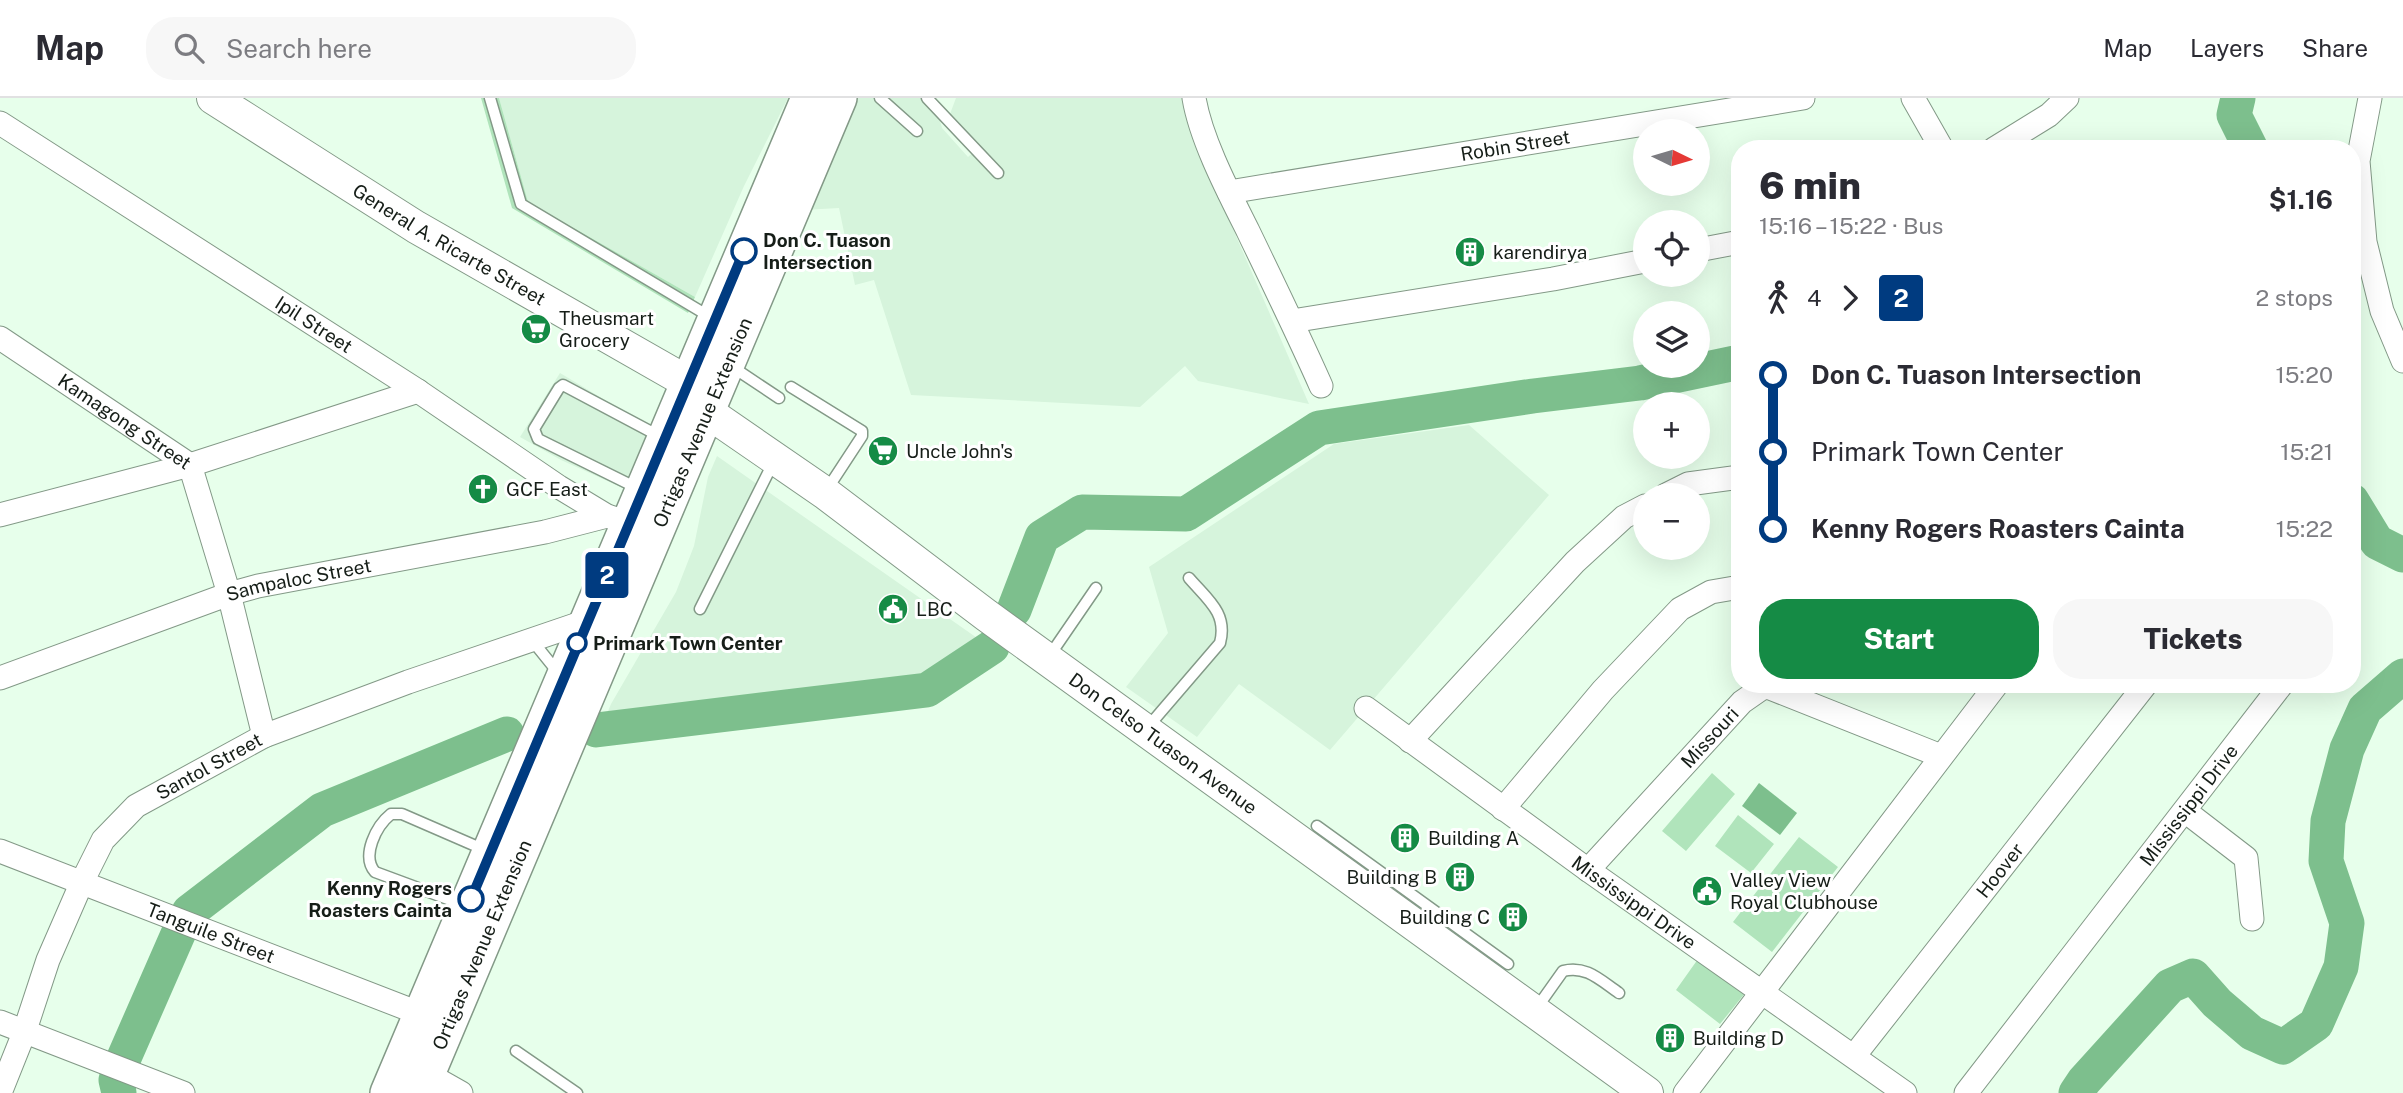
<!DOCTYPE html>
<html lang="en">
<head>
<meta charset="utf-8">
<style>
  :root { --surface:#fff; --page:#f7f7f7; --text:#2b2b33; --muted:#7c7c81; --line:#e1e1e2; --accent:#158b45 }
  body { margin:0; font-family:"Public Sans",sans-serif; background:var(--page); color:var(--text); height:100vh; display:flex; flex-direction:column; font-size:26px; white-space:nowrap }
  * { box-sizing:border-box; margin:0 }
  p { font-size:23px; color:var(--muted) }
  .icon { flex:none; width:38px; height:38px; fill:none; stroke:currentColor; stroke-width:2; stroke-linecap:round; stroke-linejoin:round }
  .map { position:relative; flex:1; overflow:hidden }
  .sheet { position:absolute; left:1731px; top:42px; width:630px; height:553px; display:flex; flex-direction:column; background:var(--surface); border-radius:28px; box-shadow:0 7px 28px #0002 }
  .sheet>* { flex:none }
  .badge { padding:0 14px; border-radius:5px; font-size:24px; line-height:46px }
  .needle { width:46px; rotate:95deg }
  .buttons { position:absolute; left:1633px; top:21px; display:grid; gap:14px }
  .buttons a { display:grid; place-items:center; width:77px; height:77px; border-radius:50%; background:var(--surface); box-shadow:0 7px 28px #0002; font-size:35px }
  .map>.badge { position:absolute; translate:-50% -50%; box-shadow:0 0 0 4px #fff }
  .legs { display:flex; align-items:center; gap:10px; height:77px; padding:0 28px; font-size:23px }
  .legs p { margin-inline-start:auto }
  .overview { display:flex; align-items:center; justify-content:space-between; height:119px; padding:0 28px }
  h1 { font-size:38px; font-weight:800; line-height:52px }
  .button { display:flex; gap:14px; margin-top:auto; padding:14px 28px }
  .button a { flex:1; height:80px; border-radius:28px; background:var(--accent); color:#fff; font-size:28px; font-weight:800; line-height:80px; text-align:center }
  .button a+a { background:var(--page); color:var(--text) }
  ul { padding:0 28px; list-style:none }
  li { display:flex; align-items:center; gap:24px; height:77px; font-size:26px }
  li i { display:grid; place-items:center; width:10px; height:100%; margin:0 9px; background:currentColor }
  li i::after { content:''; width:18px; height:18px; margin:-9px; border:5px solid; border-radius:50%; background:var(--surface) }
  li p { margin-inline-start:auto }
  li:first-child i { background:linear-gradient(#0000 50%,currentColor 0) }
  li:last-child i { background:linear-gradient(currentColor 50%,#0000 0) }
  header { display:flex; align-items:center; gap:42px; box-sizing:border-box; height:98px; padding:0 35px; background:var(--surface); border-bottom:2px solid var(--line) }
  header strong { font-size:33px }
  nav { display:flex; gap:38px; margin-inline-start:auto; font-size:24px }
  .search { width:490px; height:63px; background:var(--page); display:flex; align-items:center; gap:18px; box-sizing:border-box; padding:0 24px; border-radius:28px; color:var(--muted); font-size:26px }
  .map>svg:first-child { display:block }
</style>
</head>
<body>
<header>
<strong>Map</strong>
<div class="search"><svg class="icon" aria-label="search" viewBox="0 0 24 24"><circle cx="10" cy="10" r="6"/><path d="M15 15l6 6"/></svg>Search here</div>
<nav><a>Map</a><a>Layers</a><a>Share</a></nav>
</header>
<div class="map">
<svg width="2403" height="995" viewBox="0 0 2403 995">
  <rect width="100%" height="100%" fill="#e7ffeb"/>
  <path fill="#d6f4dc" d="M499 0H788L744 88 695 199 528 104Z
    M852 0H921L939 19 942 30 968 59 980 48 950 16 956 0H1187L1196 46 1309 306 1198 283 1185 268 1140 309 911 297 874 182 855 187 839 110 803 112Z
    M560 275 650 329 623 390 561 362 520 339Z
    M1469 327 1549 397 1330 652 1239 586 1197 639 1126 589 1168 535 1149 469 1334 346Z
    M717 358 990 549 932 598 745 623 598 637 611 606 676 494 694 448 708 379Z"/>
  <path fill="#b0e4bb" d="M481 0H499L528 104 695 199 688 215 512 110Z
    M1712 675 1735 696 1686 753 1662 733Z
    M1738 717 1774 746 1751 775 1715 748Z
    M1799 739 1838 769 1772 854 1733 824Z
    M1698 861 1746 894 1720 926 1676 892Z"/>
  <path fill="#7dbf8d" d="M1759 685 1797 715 1780 737 1742 708Z"/>
  <g fill="none" stroke-linecap="round" stroke-linejoin="round">
    <path stroke="#7dbf8d" stroke-width="35" d="M2238 0 2234 17 2251 51
      M2352 403 2377 444 2403 457
      M1014 512 1042 439 1082 414 1186 416 1319 330 1533 298 1640 285 1740 264
      M596 632 927 592 992 549
      M189 814 322 712 507 636
      M123 962 179 834
      M116 982 119 995
      M2076 995 2084 983 2170 888 2193 878 2217 905 2252 935 2283 949 2316 926 2341 869 2347 825 2326 763 2328 723 2347 651 2365 611 2403 578"/>
    <g stroke="#839987" stroke-width="13">
      <path id="lane" d="M490 0 521 106 712 220
        M880 0 917 33
        M927 0 998 75
        M731 268 779 300
        M791 289 862 333V338L826 393
        M639 391 538 341 534 331 559 290 563 287 659 338
        M700 511 774 363
        M531 541 560 577
        M1048 560 1096 490
        M1147 630 1220 545C1228 515 1207 501 1189 480
        M1317 728 1508 866
        M464 807 375 774C361 758 376 728 391 716H402L485 752
        M1536 911 1563 873C1586 867 1600 882 1619 895
        M516 953 577 995"/>
    </g>
    <g stroke="#839987" stroke-width="25">
      <g id="street">
        <path d="M1194 0C1201 42 1229 95 1248 133 1273 185 1298 236 1321 288"/>
        <path d="M1913 0 1942 51"/>
        <path d="M2370 0 2358 63 2365 144 2382 213 2403 263"/>
        <path id="s1" d="M0 25 418 293 559 389 607 418 629 425"/>
        <path d="M1994 51 2049 17 2067 0"/>
        <path id="s2" d="M1229 94 1803 0"/>
        <path d="M1698 152 1740 144"/>
        <path d="M1292 223 1553 181 1645 163"/>
        <path id="s3" d="M0 240 190 367 229 496 264 638"/>
        <path d="M1666 397 1688 386 1740 379"/>
        <path d="M0 417 190 367 418 293"/>
        <path id="s4" d="M0 580 229 496 258 488 545 434 607 418"/>
        <path id="s5" d="M1366 610 1588 772 1905 995"/>
        <path d="M1410 643 1575 464 1624 419 1645 408"/>
        <path d="M1503 711 1603 592 1680 511 1711 494 1740 489"/>
        <path d="M2185 713 2246 760 2252 821"/>
        <path id="s6" d="M0 753 421 916"/>
        <path id="s7" d="M1588 772 1742 604 1765 588 1941 658"/>
        <path d="M0 924 183 995"/>
        <path id="s8" d="M1854 958 2146 586"/>
        <path d="M415 969 461 995"/>
        <path id="s9" d="M0 995 24 935 48 862 82 784 103 742 136 708 264 638 408 584 587 523"/>
        <path d="M1685 995 1997 586"/>
        <path id="s10" d="M1966 995 2282 586"/>
      </g>
    </g>
    <g stroke="#839987" stroke-width="34">
      <g id="secondary">
        <path id="s11" d="M213 0 416 129 689 285 706 313 825 395 986 517 1647 995"/>
      </g>
    </g>
    <g stroke="#839987" stroke-width="38">
      <g id="primary">
        <path d="M388 995 809 0"/>
        <path id="s12" d="M419 995 839 0"/>
      </g>
    </g>
    <use href="#lane" stroke="#fff" stroke-width="10"/>
    <use href="#street" stroke="#fff" stroke-width="23"/>
    <use href="#secondary" stroke="#fff" stroke-width="32"/>
    <use href="#primary" stroke="#fff" stroke-width="35"/>
  </g>
  <g fill="none" stroke-linecap="round" stroke-linejoin="round">
    <g stroke="#fff" stroke-width="16">
      <path id="line-1" d="M471 801 744 153"/>
    </g>
    <use href="#line-1" stroke="#003b80" stroke-width="10"/>
  </g>
  <defs>
    <g id="building-disc" transform="scale(1.575)"><circle r="9.5" fill="#158b45" stroke="#fff"/><path d="M-4-6H4V6H1V3H-1V6H-4ZM-2.5-4.3h1.7v1.8h-1.7ZM.8-4.3h1.7v1.8H.8ZM-2.5-1h1.7V.8h-1.7ZM.8-1h1.7V.8H.8Z" fill="#fff"/></g>
    <g id="supermarket-disc" transform="scale(1.575)"><circle r="9.5" fill="#158b45" stroke="#fff"/><path d="M-6-5.5h2.5l.6 2H6L4.5 2H-2.5L-4.4-4H-6ZM-1.5 3.2a1.3 1.3 0 1 0 .1 0ZM3 3.2a1.3 1.3 0 1 0 .1 0Z" fill="#fff"/></g>
    <g id="church-disc" transform="scale(1.575)"><circle r="9.5" fill="#158b45" stroke="#fff"/><path d="M-1.2-6h2.4v3.5h3.3v2.4h-3.3V6h-2.4V-.1h-3.3v-2.4h3.3Z" fill="#fff"/></g>
    <g id="civic-disc" transform="scale(1.575)"><circle r="9.5" fill="#158b45" stroke="#fff"/><path d="M-.6-6.5H3V-4.5H.6V-3L4-1V1h2V6H-6V1h2V-1L-.6-3ZM-1.2 2.5V6h2.4V2.5Z" fill="#fff"/></g>
  </defs>
  <g fill-rule="evenodd">
    <use href="#building-disc" x="1470" y="154"/>
    <use href="#supermarket-disc" x="536" y="231"/>
    <use href="#supermarket-disc" x="883" y="353"/>
    <use href="#church-disc" x="483" y="391"/>
    <use href="#civic-disc" x="893" y="511"/>
    <use href="#building-disc" x="1405" y="740"/>
    <use href="#building-disc" x="1460" y="779"/>
    <use href="#civic-disc" x="1707" y="793"/>
    <use href="#building-disc" x="1513" y="819"/>
    <use href="#building-disc" x="1670" y="940"/>
  </g>
  <g fill="#fff" stroke="#003b80" stroke-width="3.5">
    <circle cx="744" cy="153" r="12"/>
    <circle cx="577" cy="545" r="9"/>
    <circle cx="471" cy="801" r="12"/>
  </g>
  <g text-anchor="middle" dominant-baseline="central" stroke-width="6" stroke-linejoin="round" paint-order="stroke">
    <g font-size="19" fill="#161e18" stroke="#fff">
      <text stroke="none"><textPath href="#s2" startOffset="290">Robin Street</textPath></text>
      <text stroke="none"><textPath href="#s11" startOffset="278">General A. Ricarte Street</textPath></text>
      <text stroke="none"><textPath href="#s1" startOffset="373">Ipil Street</textPath></text>
      <text stroke="none"><textPath href="#s12" startOffset="728">Ortigas Avenue Extension</textPath></text>
      <text stroke="none"><textPath href="#s3" startOffset="150">Kamagong Street</textPath></text>
      <text stroke="none"><textPath href="#s4" startOffset="315">Sampaloc Street</textPath></text>
      <text stroke="none"><textPath href="#s7" startOffset="180">Missouri</textPath></text>
      <text stroke="none"><textPath href="#s11" startOffset="1153">Don Celso Tuason Avenue</textPath></text>
      <text stroke="none"><textPath href="#s9" startOffset="404">Santol Street</textPath></text>
      <text stroke="none"><textPath href="#s10" startOffset="364">Mississippi Drive</textPath></text>
      <text stroke="none"><textPath href="#s8" startOffset="236">Hoover</textPath></text>
      <text stroke="none"><textPath href="#s5" startOffset="331">Mississippi Drive</textPath></text>
      <text stroke="none"><textPath href="#s6" startOffset="226">Tanguile Street</textPath></text>
      <text stroke="none"><textPath href="#s12" startOffset="161">Ortigas Avenue Extension</textPath></text>
    </g>
    <g font-size="19" font-weight="bold" fill="#161e18" stroke="#fff" text-anchor="start">
      <text x="763" y="142">Don C. Tuason<tspan x="763" dy="22">Intersection</tspan></text>
      <text x="593" y="545">Primark Town Center</text>
      <text x="452" y="790" text-anchor="end">Kenny Rogers<tspan x="452" dy="22">Roasters Cainta</tspan></text>
    </g>
    <g font-size="19" fill="#161e18" stroke="#fff" text-anchor="start">
      <text x="1493" y="154">karendirya</text>
      <text x="559" y="220">Theusmart<tspan x="559" dy="22">Grocery</tspan></text>
      <text x="906" y="353">Uncle John's</text>
      <text x="506" y="391">GCF East</text>
      <text x="916" y="511">LBC</text>
      <text x="1428" y="740">Building A</text>
      <text x="1437" y="779" text-anchor="end">Building B</text>
      <text x="1730" y="782">Valley View<tspan x="1730" dy="22">Royal Clubhouse</tspan></text>
      <text x="1490" y="819" text-anchor="end">Building C</text>
      <text x="1693" y="940">Building D</text>
    </g>
  </g>
</svg>
<div class="buttons">
<a><svg class="needle" viewBox="-14 -14 28 28"><path d="M0-13l5 13h-10z" fill="#e53935"/><path d="M0 13l5-13h-10z" fill="#7c7c81"/></svg></a>
<a><svg class="icon" aria-label="locate" viewBox="0 0 24 24"><circle cx="12" cy="12" r="6"/><path d="M12 2v4M12 18v4M2 12h4M18 12h4"/></svg></a>
<a><svg class="icon" aria-label="layers" viewBox="0 0 24 24"><path d="M12 4l9 5-9 5-9-5zM3 14l9 5 9-5"/></svg></a>
<a>+</a>
<a>−</a>
</div>
<b class="badge" style="left:607px;top:477px;background:#003b80;color:#fff">2</b>
<section class="sheet">
<div class="overview"><div><h1>6 min</h1><p>15:16 – 15:22 · Bus</p></div><b>$1.16</b></div>
<div class="legs"><svg class="icon" aria-label="walk" viewBox="0 0 24 24"><circle cx="13" cy="4" r="2"/><path d="M13 8l-2 6 4 7M11 14l-3 7M7 12l3-4h3l4 4"/></svg>4<svg class="icon" aria-label="forward" viewBox="0 0 24 24"><path d="M9 5l7 7-7 7"/></svg><b class="badge" style="background:#003b80;color:#fff">2</b><p>2 stops</p></div>
<ul>
<li><i style="color:#003b80"></i><b>Don C. Tuason Intersection</b><p>15:20</p></li>
<li><i style="color:#003b80"></i><span>Primark Town Center</span><p>15:21</p></li>
<li><i style="color:#003b80"></i><b>Kenny Rogers Roasters Cainta</b><p>15:22</p></li>
</ul>
<div class="button"><a>Start</a><a>Tickets</a></div>
</section>
</div>
</body>
</html>
